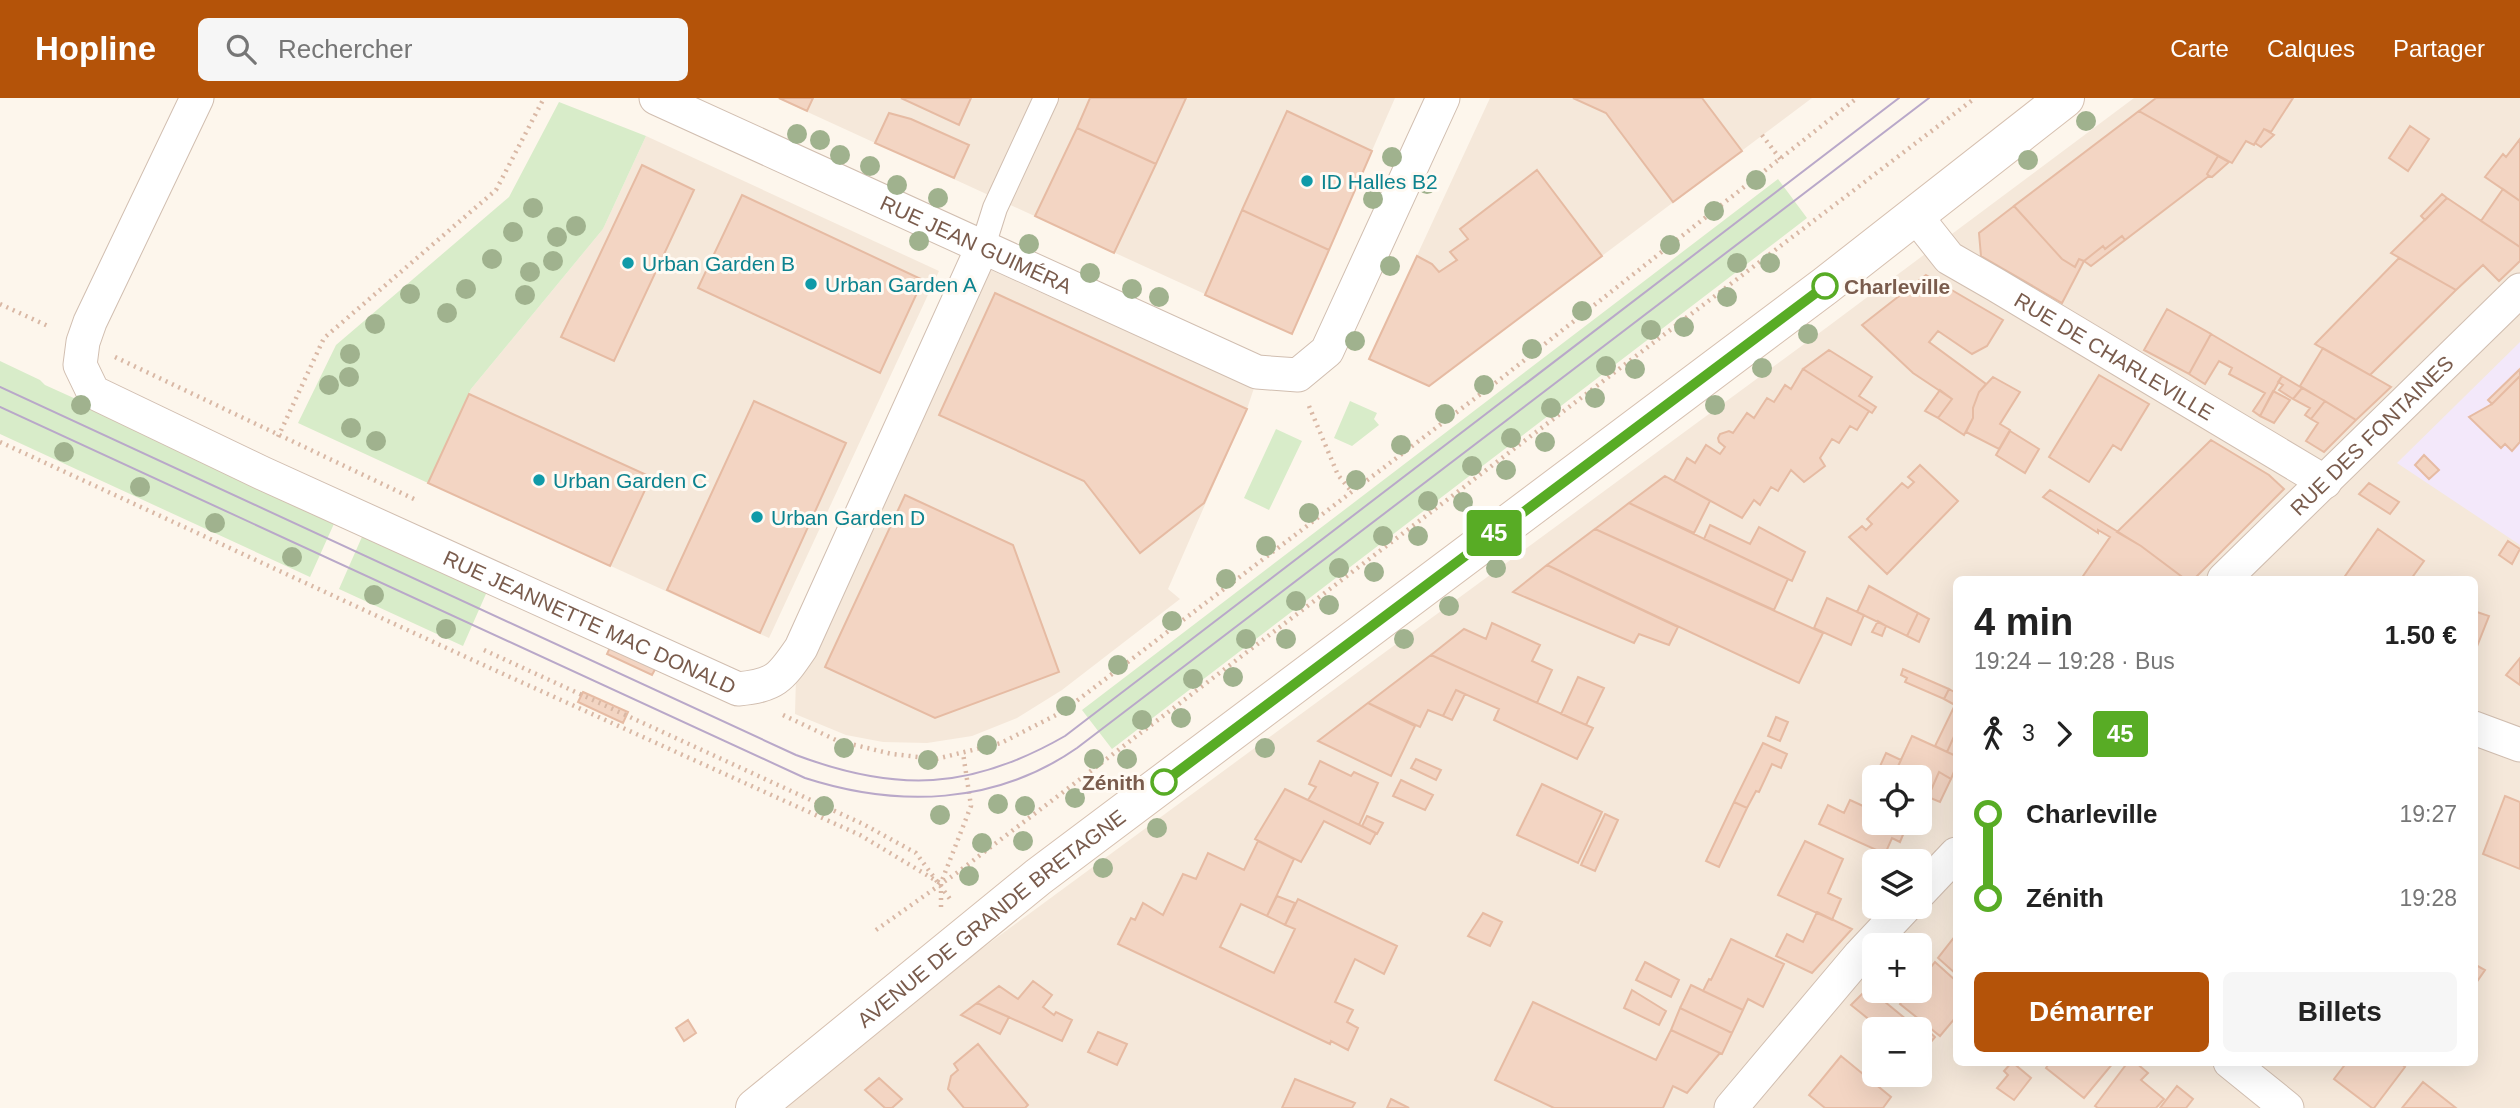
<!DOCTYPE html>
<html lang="fr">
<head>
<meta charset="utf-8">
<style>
  :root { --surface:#fff; --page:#f6f6f6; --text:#222; --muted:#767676; --accent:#b45309 }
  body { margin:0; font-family:Arial,sans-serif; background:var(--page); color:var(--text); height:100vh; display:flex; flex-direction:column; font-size:26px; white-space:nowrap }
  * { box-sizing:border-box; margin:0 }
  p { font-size:23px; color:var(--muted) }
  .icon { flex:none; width:38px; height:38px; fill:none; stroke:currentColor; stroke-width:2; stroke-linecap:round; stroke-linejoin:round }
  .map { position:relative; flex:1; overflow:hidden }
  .sheet { position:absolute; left:1953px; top:478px; width:525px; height:490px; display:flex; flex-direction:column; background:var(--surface); border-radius:10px; box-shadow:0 7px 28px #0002 }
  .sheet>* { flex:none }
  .badge { padding:0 14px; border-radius:5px; font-size:24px; line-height:46px }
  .fabs { position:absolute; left:1862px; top:667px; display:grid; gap:14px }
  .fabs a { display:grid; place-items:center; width:70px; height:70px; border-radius:10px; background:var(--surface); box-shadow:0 7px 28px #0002; font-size:35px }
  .map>.badge { position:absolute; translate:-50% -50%; box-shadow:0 0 0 4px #fff }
  .legs { display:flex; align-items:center; gap:10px; height:77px; padding:0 21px; font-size:23px }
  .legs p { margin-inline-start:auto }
  .overview { display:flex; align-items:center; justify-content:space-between; height:119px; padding:0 21px }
  h1 { font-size:38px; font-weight:700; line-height:52px }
  .button { display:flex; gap:14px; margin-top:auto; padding:14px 21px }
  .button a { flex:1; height:80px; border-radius:10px; background:var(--accent); color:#fff; font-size:28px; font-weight:700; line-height:80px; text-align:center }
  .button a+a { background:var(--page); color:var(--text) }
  ul { padding:0 21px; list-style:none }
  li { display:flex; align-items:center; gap:24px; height:84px; font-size:26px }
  li i { display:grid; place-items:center; width:10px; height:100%; margin:0 9px; background:currentColor }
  li i::after { content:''; width:18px; height:18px; margin:-9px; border:5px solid; border-radius:50%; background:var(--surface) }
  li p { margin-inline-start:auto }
  li:first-child i { background:linear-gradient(#0000 50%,currentColor 0) }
  li:last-child i { background:linear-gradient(currentColor 50%,#0000 0) }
  header { display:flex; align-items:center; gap:42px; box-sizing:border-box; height:98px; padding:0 35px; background:var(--accent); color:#fff }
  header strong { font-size:33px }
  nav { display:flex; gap:38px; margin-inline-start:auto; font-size:24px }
  .search { width:490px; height:63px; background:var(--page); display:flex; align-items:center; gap:18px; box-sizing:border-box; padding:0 24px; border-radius:10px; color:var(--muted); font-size:26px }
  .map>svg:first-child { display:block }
</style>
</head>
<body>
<header>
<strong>Hopline</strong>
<div class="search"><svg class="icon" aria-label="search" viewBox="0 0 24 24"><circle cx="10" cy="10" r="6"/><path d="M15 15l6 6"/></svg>Rechercher</div>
<nav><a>Carte</a><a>Calques</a><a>Partager</a></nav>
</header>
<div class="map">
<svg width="2520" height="1010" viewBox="0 0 2520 1010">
  <rect width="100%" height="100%" fill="#fdf6ec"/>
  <path fill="#f5e8da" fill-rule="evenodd" d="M777 0H1395L1292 236Z
    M1490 0H1812L1429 288 1369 261Z
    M2134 0H2520V1010H765L1826 230ZM1956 481H2474V964H1956ZM1874 679H1920V724H1874ZM1874 763H1920V808H1874ZM1874 847H1920V892H1874ZM1874 931H1920V976H1874Z
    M646 38 939 173 769 540 428 385 471 291 603 131Z
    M986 170 1254 290 1247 311 1168 491 1180 501 1062 592 1017 620 972 638 927 645 883 644 846 637 795 616 796 579Z"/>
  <path fill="#f3e8fa" d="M2520 244V447L2397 365Z"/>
  <path fill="#d8ecc9" d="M559 4 646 38 603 131 471 291 428 385 298 325 336 247 509 99Z
    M1778 81 1807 120 1112 651 1082 612Z
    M0 263 40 282 45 287 337 419 310 479 0 336Z
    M1350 303 1377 315 1374 321 1379 327 1352 348 1334 340Z
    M1276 331 1302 343 1269 412 1244 400Z
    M365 432 489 489 463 548 339 491Z"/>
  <path fill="#f3d5c3" stroke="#e6bba3" stroke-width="2" d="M779 0H813L807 13Z
    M901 0H971L959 27Z
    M1090 0H1186L1156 66 1077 30Z
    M1573 0H1702L1742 53 1673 104 1606 15Z
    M2156 0H2293L2271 34 2264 31 2254 47 2246 43 2232 65 2139 13Z
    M1287 13 1372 53 1329 152 1242 112Z
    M2139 13 2218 58 2207 76 2209 78 2125 142 2122 138 2105 151 2103 148 2084 163 2079 161 2075 169 2062 161 2014 108Z
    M889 15 911 21 969 47 954 80 875 45Z
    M2410 28 2429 41 2408 73 2389 60Z
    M1077 30 1156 66 1114 155 1035 118Z
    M2264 31 2274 37 2261 49 2255 45Z
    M2520 41V103L2485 79 2503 56 2506 59Z
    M2218 58 2229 64 2212 79 2209 78 2207 76Z
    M642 67 694 92 614 263 561 239Z
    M1537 72 1602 158 1429 288 1369 261 1417 158 1432 166 1439 174 1457 162 1450 154 1468 141 1460 131Z
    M2503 91 2520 103V149L2481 123Z
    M2442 96 2447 100 2425 122 2421 118Z
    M742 97 923 182 880 275 698 190Z
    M2447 100 2520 149V163L2499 183 2483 167 2456 192 2391 155Z
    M2014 108 2062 161 2075 169 2079 161 2084 163 2062 205 1981 158 1979 135Z
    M1242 112 1329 152 1292 236 1205 197Z
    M2122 138 2125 142 2091 168 2084 163 2103 148 2105 151Z
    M2399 160 2456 192 2370 277 2315 246Z
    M1926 177 2003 222 1987 248 1972 256 1938 233 1929 244 1986 286 1979 294 1973 310V320L1964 337 1938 320 1952 301 1913 275 1862 227Z
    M995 195 1247 311 1204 405 1140 455 1084 383 939 317Z
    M2167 211 2211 236 2189 276 2144 252Z
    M2211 236 2282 278 2260 318 2253 313 2265 295 2229 276 2232 270 2219 263 2205 286 2189 276Z
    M2323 250 2391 289 2356 322 2300 288Z
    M1829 252 1872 279 1859 298 1876 309 1872 315 1803 271Z
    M1803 271 1869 313 1857 332 1850 328 1839 345 1832 341 1820 360 1825 368 1804 384 1791 372 1778 393 1771 389 1760 407 1754 402 1742 420 1674 383 1687 360 1695 365 1706 347 1720 356 1725 349 1719 344 1718 340 1720 336 1729 333 1733 335 1747 315 1754 320 1767 300 1774 304 1785 287 1791 291Z
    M2520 271V278L2492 306 2488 302Z
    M2099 277 2149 306 2121 352 2113 347 2089 384 2049 359Z
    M2282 278 2302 290 2293 301 2279 292 2283 287 2278 284Z
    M2520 278V344L2512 353 2505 346 2501 350 2469 319 2492 306Z
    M1993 279 2020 294 2000 326 2010 332 1999 351 1966 334 1973 320V310L1979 294Z
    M2302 290 2325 303 2311 321 2305 317 2310 310 2293 301Z
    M1940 292 1952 301 1938 320 1925 313Z
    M2273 293 2290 302 2274 325 2260 318Z
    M469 296 651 379 610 468 428 385Z
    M754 303 846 345 760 535 667 492Z
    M2325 303 2356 322 2324 354 2306 343 2318 325 2311 321Z
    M2010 333 2039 351 2025 375 1996 357Z
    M2211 342 2269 377 2284 391 2194 481H2185L2141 448 2117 434Z
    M2424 357 2439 372 2429 381 2415 367Z
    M1920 367 1958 403 1887 476 1849 439 1862 428 1866 432 1872 426 1867 421 1902 385 1908 390 1914 384 1908 379Z
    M1665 378 1710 403 1694 435 1629 405Z
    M2369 385 2399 404 2390 416 2359 396Z
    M2050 392 2141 448 2185 481H2081L2110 439 2098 432V435L2043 399Z
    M905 397 1013 447 1059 574 935 620 825 569Z
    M1629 405 1788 481 1774 512 1595 431Z
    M1710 427 1750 446 1759 429 1805 454 1792 483 1704 441Z
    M1595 431 1823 535 1799 585 1547 467Z
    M2378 431 2424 463 2411 481H2343Z
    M2508 443 2520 451 2512 466 2499 457Z
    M1547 467 1678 529 1669 547 1639 536 1634 545 1513 494Z
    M1869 488 1918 515 1907 538 1857 514Z
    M1827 500 1864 517 1851 547 1814 530Z
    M2474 513 2489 518 2474 556Z
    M1918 515 1929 521 1919 544 1907 538Z
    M1878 523 1886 528 1882 538 1872 534Z
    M1492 525 1540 547 1532 563 1552 572 1537 605 1431 557 1464 531 1486 541Z
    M612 545 658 566 652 577 607 556Z
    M1431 557 1593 630 1577 661 1494 622 1499 611 1456 592 1443 618 1428 612 1420 629 1368 605Z
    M2520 560V587L2506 577Z
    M1903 571 1949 591 1944 601 1905 584 1907 580 1901 577Z
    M1578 579 1604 590 1586 627 1561 616Z
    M1949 591 1956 595V634L1947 654 1935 648 1955 607 1944 601Z
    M1456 592 1465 596 1452 622 1443 618Z
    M583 594 628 614 623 625 578 604Z
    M1368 605 1415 628 1391 678 1318 643Z
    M1776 619 1788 624 1780 643 1768 638Z
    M1956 634V658L1947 654Z
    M1912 638 1956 658V669L1951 681 1939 674 1928 699 1920 695V679H1893Z
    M1763 645 1787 656 1781 670 1772 666 1759 694 1756 693 1747 710 1734 704Z
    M1886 655 1901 662 1893 679 1877 675Z
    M1416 661 1441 672 1436 682 1411 670Z
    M1320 663 1351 678 1354 674 1378 685 1359 727 1308 702 1316 689 1309 686Z
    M1939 674 1951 681 1940 704 1928 699Z
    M1401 682 1433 697 1425 712 1393 698Z
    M1542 686 1602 714 1578 765 1517 737Z
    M1285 691 1376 735 1370 746 1324 723 1301 764 1255 741Z
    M2505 698 2520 704V771L2483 756Z
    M1850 702 1874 713V724H1901L1907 727 1900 744 1892 740 1885 756 1819 726 1828 707 1844 715Z
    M1734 704 1747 710 1719 769 1706 763Z
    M1605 716 1618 722 1595 773 1581 767Z
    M1367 718 1383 725 1377 736 1362 728Z
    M1258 743 1294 761 1267 818 1241 806 1220 849 1274 875 1295 831 1285 827 1298 801 1397 848 1384 876 1355 861 1335 904 1353 912 1347 924 1358 930 1348 952 1331 943 1330 946 1118 846 1131 820 1135 822 1143 805 1163 817 1183 776 1196 781 1208 755 1244 772Z
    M1805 743 1843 761 1828 795 1841 801 1832 822 1778 797Z
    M1277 798 1295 805 1285 827 1267 818Z
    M1817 814 1852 831 1812 875 1776 858 1787 836 1803 844Z
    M1483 815 1502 824 1490 848 1468 838Z
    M1956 837V876L1938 860Z
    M1731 841 1784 866 1763 909 1748 901 1743 912 1703 893 1709 881 1711 882Z
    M1645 864 1679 882 1671 899 1636 882Z
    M1935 864 1956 883V919L1940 938 1900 906 1911 892H1920V882Z
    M2474 866 2485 872 2476 885H2474Z
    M1033 883 1052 897 1043 909 1054 917 1056 914 1072 922 1062 943 977 905 999 888 1018 901Z
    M1691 887 1743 912 1732 935 1680 910Z
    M1868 890 1918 931H1881L1851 907Z
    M1632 892 1666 913 1659 927 1624 910Z
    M1533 904 1656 962 1671 932 1720 955 1687 995 1673 988 1663 1010H1554L1495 982Z
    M977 905 1009 919 1000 936 961 917Z
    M1680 910 1732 935 1722 956 1671 932Z
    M688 922 696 935 684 943 676 930Z
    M1924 929 1935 939 1920 957V932Z
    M1098 934 1127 946 1117 967 1088 954Z
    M978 946 1028 1007 1025 1010H964L948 991 951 978 958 972 954 966Z
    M1841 958 1891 999 1883 1010H1825L1809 997Z
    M2012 964 2031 980 2014 1002 1997 990 2008 977 2004 973Z
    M2050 964H2114L2084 1000 2046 970Z
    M2128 964H2135L2148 975 2141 982 2164 1001 2156 1010H2098L2095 1008Z
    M2347 964H2399L2405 969 2374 1010H2372L2334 981Z
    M879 980 902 1001 892 1010H885L865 992Z
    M1295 981 1355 1005 1352 1010H1282Z
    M2423 984 2456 1010H2402Z
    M2177 988 2193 1001 2186 1010H2160Z
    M1391 1001 1409 1010H1387Z"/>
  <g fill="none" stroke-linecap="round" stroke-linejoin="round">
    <g stroke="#d1beb0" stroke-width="26">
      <path id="pedestrian" d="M983 148 995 110 1046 0"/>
    </g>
    <g stroke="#d1beb0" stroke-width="35">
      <g id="minor">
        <path id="s1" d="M197 0 90 224 83 244 80 267 93 294 262 375 738 591C775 587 780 581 801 550L983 148"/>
        <path id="s2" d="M656 0 1257 274 1298 277 1327 253 1443 0"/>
        <path id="s3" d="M1915 117 1949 160 1996 187 2325 384"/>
        <path id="s4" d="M2224 481 2520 192"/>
        <path d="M2474 630 2520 647"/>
        <path d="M1920 794 1956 756"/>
        <path d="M2230 964 2287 1010"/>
        <path d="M1731 1010 1860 857 1906 808"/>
      </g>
    </g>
    <g stroke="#d6c0b0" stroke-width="40">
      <g id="secondary">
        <path id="s5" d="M755 1010 1038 779 1825 188 2065 0"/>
      </g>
    </g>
    <path stroke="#d9b8a5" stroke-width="4.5" stroke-dasharray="2 5" stroke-linecap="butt" d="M1762 37 1781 62
      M0 206 50 229
      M115 259 414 401
      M1309 308 1338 377 1352 394
      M278 339 324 240 496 92 544 0
      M0 344 479 565 860 737 940 785
      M484 552 863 726 916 755 950 801
      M783 617 838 643 892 656 936 661 1001 645 1062 614 1503 279 1857 0
      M941 809V785L971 708 963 655
      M876 832 958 774 1975 0"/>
    <use href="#pedestrian" stroke="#fff" stroke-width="24"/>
    <use href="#minor" stroke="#fff" stroke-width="33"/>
    <use href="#secondary" stroke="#fff" stroke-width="38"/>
    <path stroke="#b9a8c9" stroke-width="2" d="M0 289 796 657C897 695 971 692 1065 638L1899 0
      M0 309 805 680C898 710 995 707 1077 650L1929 0"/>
  </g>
  <g fill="#a0b28e">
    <circle cx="2086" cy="23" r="10"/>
    <circle cx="797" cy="36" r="10"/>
    <circle cx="820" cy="42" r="10"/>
    <circle cx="840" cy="57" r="10"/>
    <circle cx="1392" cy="59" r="10"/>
    <circle cx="2028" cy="62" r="10"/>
    <circle cx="870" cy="68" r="10"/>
    <circle cx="1756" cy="82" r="10"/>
    <circle cx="1427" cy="86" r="10"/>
    <circle cx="897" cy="87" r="10"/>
    <circle cx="938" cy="100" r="10"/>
    <circle cx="1373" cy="101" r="10"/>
    <circle cx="533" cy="110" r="10"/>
    <circle cx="1714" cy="113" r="10"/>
    <circle cx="576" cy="128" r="10"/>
    <circle cx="513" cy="134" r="10"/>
    <circle cx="557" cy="139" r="10"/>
    <circle cx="919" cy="143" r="10"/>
    <circle cx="1029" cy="146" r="10"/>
    <circle cx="1670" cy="147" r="10"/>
    <circle cx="492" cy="161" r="10"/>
    <circle cx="553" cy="163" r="10"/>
    <circle cx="1737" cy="165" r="10"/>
    <circle cx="1770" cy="165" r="10"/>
    <circle cx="1390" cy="168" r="10"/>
    <circle cx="530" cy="174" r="10"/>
    <circle cx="1090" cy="175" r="10"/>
    <circle cx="466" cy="191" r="10"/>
    <circle cx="1132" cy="191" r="10"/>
    <circle cx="410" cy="196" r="10"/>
    <circle cx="525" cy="197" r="10"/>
    <circle cx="1159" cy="199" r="10"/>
    <circle cx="1727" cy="199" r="10"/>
    <circle cx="1582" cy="213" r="10"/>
    <circle cx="447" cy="215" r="10"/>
    <circle cx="375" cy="226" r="10"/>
    <circle cx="1684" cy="229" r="10"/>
    <circle cx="1651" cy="232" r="10"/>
    <circle cx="1808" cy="236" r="10"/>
    <circle cx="1355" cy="243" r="10"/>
    <circle cx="1532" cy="251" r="10"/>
    <circle cx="350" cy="256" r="10"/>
    <circle cx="1606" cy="268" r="10"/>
    <circle cx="1762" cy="270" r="10"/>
    <circle cx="1635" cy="271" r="10"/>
    <circle cx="349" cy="279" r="10"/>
    <circle cx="329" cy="287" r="10"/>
    <circle cx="1484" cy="287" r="10"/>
    <circle cx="1595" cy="300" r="10"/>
    <circle cx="81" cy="307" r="10"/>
    <circle cx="1715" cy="307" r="10"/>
    <circle cx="1551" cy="310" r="10"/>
    <circle cx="1445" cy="316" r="10"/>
    <circle cx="351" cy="330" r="10"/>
    <circle cx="1511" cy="340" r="10"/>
    <circle cx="376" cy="343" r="10"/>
    <circle cx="1545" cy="344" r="10"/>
    <circle cx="1401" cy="347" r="10"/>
    <circle cx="64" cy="354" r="10"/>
    <circle cx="1472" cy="368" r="10"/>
    <circle cx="1506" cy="372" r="10"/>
    <circle cx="1356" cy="382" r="10"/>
    <circle cx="140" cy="389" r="10"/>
    <circle cx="1428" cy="403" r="10"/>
    <circle cx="1463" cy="404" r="10"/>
    <circle cx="1309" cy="415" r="10"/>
    <circle cx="215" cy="425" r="10"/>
    <circle cx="1383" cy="438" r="10"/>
    <circle cx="1418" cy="438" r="10"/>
    <circle cx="1266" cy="448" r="10"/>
    <circle cx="292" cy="459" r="10"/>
    <circle cx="1339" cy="470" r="10"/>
    <circle cx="1496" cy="470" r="10"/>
    <circle cx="1374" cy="474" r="10"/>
    <circle cx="1226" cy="481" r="10"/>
    <circle cx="374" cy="497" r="10"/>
    <circle cx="1296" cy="503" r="10"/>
    <circle cx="1329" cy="507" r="10"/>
    <circle cx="1449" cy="508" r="10"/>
    <circle cx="1172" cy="523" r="10"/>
    <circle cx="446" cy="531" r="10"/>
    <circle cx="1246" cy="541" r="10"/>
    <circle cx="1286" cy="541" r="10"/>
    <circle cx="1404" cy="541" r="10"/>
    <circle cx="1118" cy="567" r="10"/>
    <circle cx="1233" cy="579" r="10"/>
    <circle cx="1193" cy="581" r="10"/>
    <circle cx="1066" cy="608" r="10"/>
    <circle cx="1181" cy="620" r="10"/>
    <circle cx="1142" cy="622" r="10"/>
    <circle cx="987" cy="647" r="10"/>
    <circle cx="844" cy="650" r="10"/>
    <circle cx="1265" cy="650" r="10"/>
    <circle cx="1094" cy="661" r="10"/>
    <circle cx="1127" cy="661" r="10"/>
    <circle cx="928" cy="662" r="10"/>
    <circle cx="1075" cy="700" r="10"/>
    <circle cx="998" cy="706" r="10"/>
    <circle cx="824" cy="708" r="10"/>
    <circle cx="1025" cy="708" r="10"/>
    <circle cx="940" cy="717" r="10"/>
    <circle cx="1157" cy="730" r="10"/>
    <circle cx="1023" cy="743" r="10"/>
    <circle cx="982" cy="745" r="10"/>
    <circle cx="1103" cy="770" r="10"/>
    <circle cx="969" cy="778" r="10"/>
  </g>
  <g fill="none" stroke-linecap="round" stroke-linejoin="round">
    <g stroke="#fff" stroke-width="16">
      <path id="line-1" d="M1164 684 1825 188"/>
    </g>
    <use href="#line-1" stroke="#58ac25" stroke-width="10"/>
  </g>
  <g fill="#0f9aa8" stroke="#fffaf3" stroke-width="2.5">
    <circle cx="1307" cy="83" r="7"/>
    <circle cx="628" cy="165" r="7"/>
    <circle cx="811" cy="186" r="7"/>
    <circle cx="539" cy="382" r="7"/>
    <circle cx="757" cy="419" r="7"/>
  </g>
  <g fill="#fff" stroke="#58ac25" stroke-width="3.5">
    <circle cx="1825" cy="188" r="12"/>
    <circle cx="1164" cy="684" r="12"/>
  </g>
  <g text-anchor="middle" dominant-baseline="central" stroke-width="6" stroke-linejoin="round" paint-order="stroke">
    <g font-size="21" fill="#0d838f" stroke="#fffaf3" text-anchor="start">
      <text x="1321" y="83">ID Halles B2</text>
      <text x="642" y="165">Urban Garden B</text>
      <text x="825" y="186">Urban Garden A</text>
      <text x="553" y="382">Urban Garden C</text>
      <text x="771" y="419">Urban Garden D</text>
    </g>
    <g font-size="21" fill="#7a5c4d" stroke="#fffaf3">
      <text stroke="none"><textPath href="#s2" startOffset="352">RUE JEAN GUIMÉRA</textPath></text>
      <text stroke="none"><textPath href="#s3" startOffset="247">RUE DE CHARLEVILLE</textPath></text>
      <text stroke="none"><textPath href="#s4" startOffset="206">RUE DES FONTAINES</textPath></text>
      <text stroke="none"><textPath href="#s1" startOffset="870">RUE JEANNETTE MAC DONALD</textPath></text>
      <text stroke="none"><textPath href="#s5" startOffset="303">AVENUE DE GRANDE BRETAGNE</textPath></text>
    </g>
    <g font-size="21" font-weight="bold" fill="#7a5c4d" stroke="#fffaf3" text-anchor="start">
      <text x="1844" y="188">Charleville</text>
      <text x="1145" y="684" text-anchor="end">Zénith</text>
    </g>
  </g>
</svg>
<div class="fabs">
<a><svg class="icon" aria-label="locate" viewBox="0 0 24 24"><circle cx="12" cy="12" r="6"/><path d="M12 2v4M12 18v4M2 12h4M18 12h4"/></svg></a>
<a><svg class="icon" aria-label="layers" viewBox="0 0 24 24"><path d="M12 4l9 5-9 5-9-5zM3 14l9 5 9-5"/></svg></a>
<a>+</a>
<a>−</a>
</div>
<b class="badge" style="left:1494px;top:435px;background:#58ac25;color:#fff">45</b>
<section class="sheet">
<div class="overview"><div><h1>4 min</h1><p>19:24 – 19:28 · Bus</p></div><b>1.50 €</b></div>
<div class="legs"><svg class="icon" aria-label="walk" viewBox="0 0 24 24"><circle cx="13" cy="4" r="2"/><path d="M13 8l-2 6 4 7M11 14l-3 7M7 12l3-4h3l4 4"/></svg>3<svg class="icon" aria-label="forward" viewBox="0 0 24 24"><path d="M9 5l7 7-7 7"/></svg><b class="badge" style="background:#58ac25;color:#fff">45</b></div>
<ul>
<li><i style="color:#58ac25"></i><b>Charleville</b><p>19:27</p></li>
<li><i style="color:#58ac25"></i><b>Zénith</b><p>19:28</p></li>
</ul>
<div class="button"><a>Démarrer</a><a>Billets</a></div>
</section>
</div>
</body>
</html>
